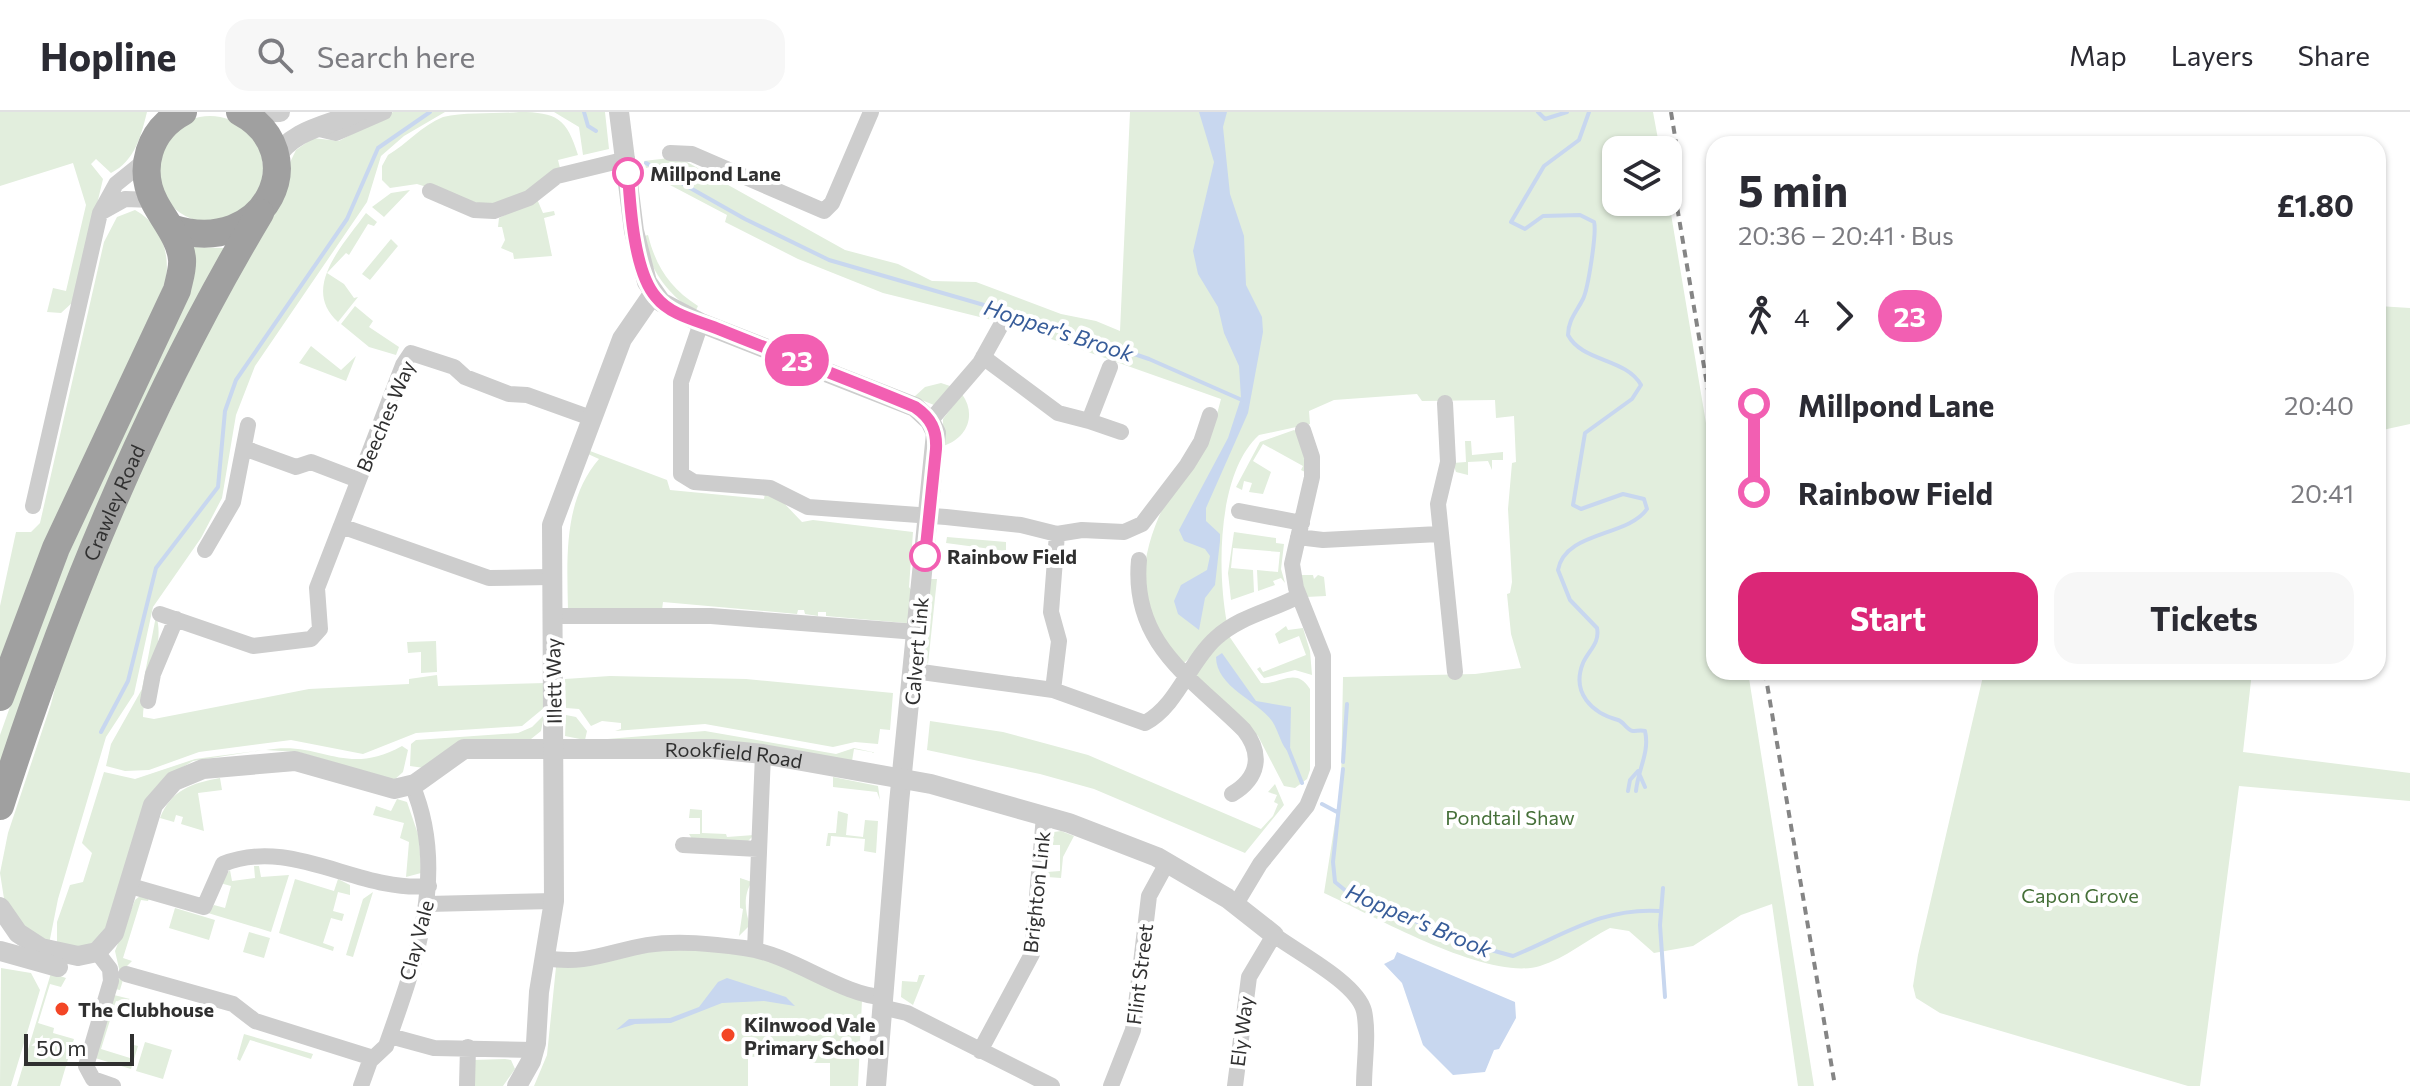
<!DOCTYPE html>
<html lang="en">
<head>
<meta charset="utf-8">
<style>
  :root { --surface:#fff; --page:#f7f7f7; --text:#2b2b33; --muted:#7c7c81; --line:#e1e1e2; --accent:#db2777 }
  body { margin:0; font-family:Commissioner,sans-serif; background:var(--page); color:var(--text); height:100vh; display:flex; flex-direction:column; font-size:30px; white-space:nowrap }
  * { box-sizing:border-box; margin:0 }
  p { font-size:26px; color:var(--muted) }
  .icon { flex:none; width:44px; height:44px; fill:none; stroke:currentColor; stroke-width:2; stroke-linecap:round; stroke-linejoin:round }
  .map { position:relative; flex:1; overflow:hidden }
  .details { position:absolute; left:1706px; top:24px; width:680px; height:544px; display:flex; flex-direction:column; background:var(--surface); border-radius:24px; box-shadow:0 2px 6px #0004 }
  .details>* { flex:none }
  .badge { padding:0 16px; border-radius:26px; font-size:28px; line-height:52px }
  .tools { position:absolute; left:1602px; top:24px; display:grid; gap:16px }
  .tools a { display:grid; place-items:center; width:80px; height:80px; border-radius:16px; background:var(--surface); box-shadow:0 2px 6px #0004; font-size:40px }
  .scale { position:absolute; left:24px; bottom:20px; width:110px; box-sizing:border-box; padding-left:8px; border:4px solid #303030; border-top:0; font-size:22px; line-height:28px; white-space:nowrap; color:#303030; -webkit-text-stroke:6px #fff; paint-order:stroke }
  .map>.badge { position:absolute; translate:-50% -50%; box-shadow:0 0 0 4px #fff }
  .legs { display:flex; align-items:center; gap:12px; height:88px; padding:0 32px; font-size:26px }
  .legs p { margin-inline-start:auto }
  .head { display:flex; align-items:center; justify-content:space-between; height:136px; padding:0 32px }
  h1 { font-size:44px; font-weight:700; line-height:60px }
  .button { display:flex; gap:16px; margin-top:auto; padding:16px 32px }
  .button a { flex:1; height:92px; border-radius:24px; background:var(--accent); color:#fff; font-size:32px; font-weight:700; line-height:92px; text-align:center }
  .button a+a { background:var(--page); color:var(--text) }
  ul { padding:0 32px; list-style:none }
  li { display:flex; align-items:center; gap:28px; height:88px; font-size:30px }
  li i { display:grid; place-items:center; width:12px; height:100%; margin:0 10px; background:currentColor }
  li i::after { content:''; width:20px; height:20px; margin:-10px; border:6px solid; border-radius:50%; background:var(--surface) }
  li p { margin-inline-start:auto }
  li:first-child i { background:linear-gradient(#0000 50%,currentColor 0) }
  li:last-child i { background:linear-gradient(currentColor 50%,#0000 0) }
  header { display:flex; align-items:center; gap:48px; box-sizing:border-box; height:112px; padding:0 40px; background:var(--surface); border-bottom:2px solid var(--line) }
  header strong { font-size:38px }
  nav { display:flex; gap:44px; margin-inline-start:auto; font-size:28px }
  .search { width:560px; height:72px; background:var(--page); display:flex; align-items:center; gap:20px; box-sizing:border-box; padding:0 28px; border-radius:24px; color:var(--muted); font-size:30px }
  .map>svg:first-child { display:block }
</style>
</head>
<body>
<header>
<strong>Hopline</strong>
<div class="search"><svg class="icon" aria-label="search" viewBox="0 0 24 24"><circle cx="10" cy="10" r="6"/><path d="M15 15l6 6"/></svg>Search here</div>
<nav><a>Map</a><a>Layers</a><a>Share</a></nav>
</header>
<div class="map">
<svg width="2410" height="974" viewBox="0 0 2410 974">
  <rect width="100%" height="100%" fill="#fff"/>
  <path fill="#e2eedd" d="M0 0H147C141 24 135 49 111 61L96 47 91 52 103 67 74 189 61 201 47 200 53 176 66 179 86 93 73 51 0 74Z
    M393 0H445L404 24 381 44 367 90 255 254 236 303 222 386 201 426 153 495 134 582 106 625 58 787 49 832 35 827 5 793 0 761 8 721 51 592 68 526 104 435 296 38 313 26 339 29Z
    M519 0C557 0 567 7 578 43L558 48 560 56 533 77 487 94 417 72 390 76 382 68V54L388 43C407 32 421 14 443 5 465 0 496 2 519 0Z
    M554 0H605L609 37 583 43 579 15Z
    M1130 0H1653L1660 38H1616V90H1668V84L1714 359V560H1748L1814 974H1798L1772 792 1741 803 1693 834 1654 841 1629 819 1610 816C1586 828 1566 846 1540 854 1489 870 1374 804 1324 781L1341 672 1343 565 1475 562 1521 556 1511 522 1507 482 1510 481 1512 470 1508 397 1512 351 1516 350 1514 304 1496 306 1495 288 1422 289 1417 282 1334 288 1309 299 1310 312 1259 323C1217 361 1217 459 1227 511L1183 552C1172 537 1153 518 1148 501 1129 427 1183 362 1217 302L1221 287 1012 213 883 181 798 147 725 110 727 103 670 73 656 54 646 56 644 49 678 45 845 138 898 152 932 169 976 170 1061 202 1096 209 1120 219Z
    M157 57a53 53 0 1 1 106 0a53 53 0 1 1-106 0Z
    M410 78 384 105 372 95 391 81Z
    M537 87 543 101 554 99 555 103 544 106 552 144 514 147 513 141 501 136 505 128 502 115H498L499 106Z
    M135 98C161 112 170 140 166 168L0 563V494L16 420H31L40 411 104 130 117 105Z
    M366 101 377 110 374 114 368 112 349 143 346 141 327 161 344 172 354 186 358 185 338 210C300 176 344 132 366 101Z
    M648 123C656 155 670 176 698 194L695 200C665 180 652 159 641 125Z
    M391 127 398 134 370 168 362 162Z
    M190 135 224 136 184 224 0 673V623L28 544Z
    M355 194 373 209 369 215 399 235 396 243 369 235 341 212Z
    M2378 194 2410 196V312L2378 319Z
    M311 234 341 258 356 244 346 269 299 251Z
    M941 271 953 275 934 293 914 285 925 275Z
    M962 282C977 303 967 327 943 334V307Z
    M1294 318 1300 321 1306 340 1305 360 1301 358 1303 354 1263 332 1253 349 1271 360 1263 382 1249 380 1252 371 1244 369 1242 378 1236 375 1260 330Z
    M1465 329H1471L1472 343 1503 340V348H1492V358L1488 349 1468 350V363L1456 360 1453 351 1466 350Z
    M590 339 667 368 670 378 764 387 765 381 781 388 802 410 813 408 913 420 909 475C920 488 913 503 905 515V511L826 504V500H818V504L805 502 804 498H798L797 502 663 490 662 498H568C567 446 563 389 599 347L588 342Z
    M1234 420 1276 426V431L1284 432 1281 457 1285 471 1281 466 1273 469 1275 473 1258 479 1257 458 1278 460 1280 440 1233 436 1231 456 1253 458 1254 480 1231 488 1228 461Z
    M947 425 1006 430V439L946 431Z
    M1300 463H1313L1314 467 1318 463 1324 465 1326 484 1306 485Z
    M929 467H937L928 552 922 542Z
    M156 504C166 531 144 571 143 605L154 607 309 577 409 572V567L437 563 438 574 545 571V595L522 614 416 621 363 642 291 628 199 640 149 658 125 659 106 654 111 632 142 577Z
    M1286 514 1288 518 1303 516 1310 539 1312 563 1295 558 1264 566 1257 557 1260 555 1263 560 1306 543 1299 524 1279 532 1275 522Z
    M1229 524 1261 571C1280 573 1296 554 1310 577V658L1307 667 1295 676 1284 674 1258 624 1196 564 1203 549Z
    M436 529 437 560 421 561V540L408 541 407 530Z
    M1984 560H2252L2243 640 2410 661V689L2239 674 2200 974H2188L1940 901 1916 886 1913 874 1918 843Z
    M610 564 746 567 893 581 890 618 880 617 878 632 855 630 833 635 705 612 615 619 621 617V611L602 609 591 614 579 597 566 596 565 567Z
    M544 603 541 619 531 627 460 630 424 656 410 654 411 632 416 628 518 621 532 615Z
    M566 603 576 605 587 619 585 628 565 624Z
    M930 609 1003 620 1088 643 1261 717 1273 704 1278 692 1274 690 1277 683 1268 680 1275 672 1284 693 1245 741 1094 677 1040 662 927 638Z
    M705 619 836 642 854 636 877 641 854 637 852 649 740 630 595 628Z
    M402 634 408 638 403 660 394 668 298 640 266 638C322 628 344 666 402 634Z
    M263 638 193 649 166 665 105 822 83 837 57 836V810L70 773 83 770 92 741 82 731 104 660 135 667 195 647Z
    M833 665 878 674 880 688 877 680 833 675Z
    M220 666 222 678 198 681 204 719 181 712 183 705 176 703 174 710 160 706C171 678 192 671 220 666Z
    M397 687 407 690 419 725 421 761 406 765 409 730 400 726 404 711 373 703 376 694 391 699Z
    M690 697 702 698V721L726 722 727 725 754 723 748 729 692 727 689 722H700V706H689Z
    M838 699 848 702 846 723 863 725 865 708 878 709 876 741 864 739 865 727 831 724 830 734H826L828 721H836Z
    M1061 719 1074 724 1063 745 1061 766 1047 765V760L1060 759V733H1051L1054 720Z
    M254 754H259L261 765 289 763 271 820 208 801 214 793 225 796 231 774 220 771 230 758 232 769 255 766Z
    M740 766 752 770C743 782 745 800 750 813L739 824 743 797 740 796Z
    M295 767 334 779 338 767 350 773V783L338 780 333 799 344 802 342 809 331 806 323 831 334 835 333 839 279 821Z
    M373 780 353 845 346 843 363 787Z
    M140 784 149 786 148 789 141 788 123 846 132 849 127 854 120 878 115 877 120 861 115 839 135 788Z
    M175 796 215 808 209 828 169 816Z
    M249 820 270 826 264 846 243 840Z
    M706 837 767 846 862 888 858 974H830V951H813L807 943 748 945V974H534L547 943 556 855 649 839Z
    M1 856 31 861 40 878 11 974H0Z
    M51 861 66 866 61 875 50 872 38 911 54 916 53 921 74 927 60 974H17Z
    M919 863H925L913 893 901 885 902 869 917 870Z
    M114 883 130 887 129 892 116 889 101 937 130 946 134 933 138 934 131 957 95 946Z
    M244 922 313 942 311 947 250 928 240 949 237 947Z
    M145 930 172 938 163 967 136 959Z
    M505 947 511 948 515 957 503 974H472L473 948Z"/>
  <path fill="#c8d7ef" d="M1199 0H1227L1223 15 1230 82 1244 124 1246 173 1262 205 1263 220 1248 301 1206 396V409L1220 422V429L1215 473 1205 486 1199 518 1178 502 1174 489 1181 473 1207 458 1210 444 1205 437 1184 429 1179 418 1228 326 1241 286 1239 254 1224 221 1218 195 1198 162 1193 139 1214 50Z
    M1222 541 1256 589 1291 595 1290 641C1281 635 1279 619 1272 609 1258 589 1216 575 1216 545Z
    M1397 840 1515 890 1516 906 1499 937 1494 938 1485 960 1453 963 1423 933 1402 871 1384 852 1394 847Z
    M727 866 786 885 795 894 764 889 722 891 671 911 635 912 616 918 629 907 670 906 699 895 718 870Z"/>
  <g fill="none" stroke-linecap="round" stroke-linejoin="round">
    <path stroke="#c8d7ef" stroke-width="4" d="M584 0 588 14 596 19
      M1538 0 1545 7 1567 0
      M1589 0 1579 28 1544 54 1511 110 1525 117 1543 104 1580 103 1594 110C1597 120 1588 177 1583 187 1577 199 1568 208 1568 223 1582 250 1626 246 1641 273L1632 287 1585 321 1573 393 1581 397 1623 382 1644 387 1647 397C1628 425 1565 419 1558 458L1570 488 1597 516C1600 531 1589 538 1583 551 1571 581 1592 601 1618 608 1624 610 1627 618 1633 619 1637 619 1641 618 1645 619 1650 640 1638 657 1636 679
      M646 51 745 107 829 148 1022 204 1149 247 1242 288
      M101 620 128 569 156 456 218 375 225 299 236 268 347 107 378 36 430 0
      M1288 636 1302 671
      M1343 650 1347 592
      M1343 657 1333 750 1335 770 1346 779 1465 831 1513 844C1564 823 1603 795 1660 799
      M1628 679 1630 668 1638 659 1645 675
      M1322 692 1337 700
      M1663 776 1660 813 1665 885"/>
    <path stroke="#cdcdcd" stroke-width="16" d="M315 16 336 21 384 0
      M670 41 692 42 824 99 832 91 871 0
      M430 79 474 98 494 99 529 86 557 64 627 47
      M100 101 125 87 153 88
      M701 211 681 270V362L694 370 770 376 808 395 946 405 1021 413 1057 422 1082 418 1124 420 1142 412 1187 353 1201 330 1210 303
      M983 245 1058 301 1089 309 1110 255
      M1445 291 1448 350 1438 392 1455 560
      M930 309 980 251 1000 215
      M1089 309 1121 320
      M244 336 296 355 311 350 358 368
      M33 394 100 101 116 72 147 47
      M1239 399 1302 411
      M1298 425 1323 428 1439 422
      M205 438 233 390 248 313
      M1139 448C1131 532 1192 566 1244 618 1263 642 1259 666 1232 682
      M550 465 489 466 341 414 403 253 411 241 454 255 465 265 509 282 527 283 591 306
      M160 502 253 534 311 527 320 517 317 476 341 414
      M552 504H711L917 520
      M914 559 1053 578 1145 611C1178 593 1189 550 1216 526 1240 504 1271 499 1299 484
      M1053 578 1059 529 1051 500 1057 422
      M148 589 153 562 176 507
      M683 733 758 737
      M127 773 204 795 223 752C292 724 359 781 429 774
      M428 792 554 789
      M1236 792 1260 752 1307 694 1323 655V544L1296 476 1292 452 1312 365V345L1303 318
      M755 838 763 642
      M97 840 110 857 111 869 86 954 93 967 113 974
      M545 846C586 853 608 840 647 833 678 828 713 832 744 836 792 842 841 883 882 885
      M126 862 233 892 255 909 373 946
      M881 895 907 901 1052 974
      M390 924 434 936 534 938
      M980 939 1032 842 1044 704
      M361 974 370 949 386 934C416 850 449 759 412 673
      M467 974 468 935
      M1111 974 1133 918 1149 784 1167 751
      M1235 974 1249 865 1274 823C1298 841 1357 871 1364 899 1369 922 1364 950 1364 974"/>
    <g stroke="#cdcdcd" stroke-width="20">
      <path d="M619 0 634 119 647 170 661 190 701 211 915 295 930 309 936 321 899 691 876 974"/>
      <path d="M244 1 280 0"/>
      <path d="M275 48C290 17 331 13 359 0"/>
      <path id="s1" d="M0 795 18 821 41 836 78 844 97 840 114 821 153 693 174 669 203 657 295 649 394 677 415 672 464 637H713L763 642 931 672 1069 711 1157 745 1227 786 1274 823"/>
      <path d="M0 839 58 855"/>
      <path d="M517 974 531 949 536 931 539 880 554 789 552 413 622 227 653 182"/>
    </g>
    <g stroke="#a0a0a0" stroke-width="28">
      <path d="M171 116C267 147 315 40 240 0"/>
      <path d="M0 585 56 436 177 178C179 168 183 157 182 147 180 126 164 108 155 91 137 57 149 18 183 0"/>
      <path id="s2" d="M0 694C65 490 150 285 260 101"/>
    </g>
    <path stroke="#858585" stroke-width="4" stroke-dasharray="8 6" stroke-linecap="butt" d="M1671 0 1680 55
      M1668 41 1714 314
      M1765 560 1835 974"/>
  </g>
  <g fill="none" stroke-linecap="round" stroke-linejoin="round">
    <g stroke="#fff" stroke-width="18">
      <path id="line-1" d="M628 61C630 94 634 160 656 185 671 204 700 209 721 218 785 244 851 268 915 295 931 306 937 318 936 337L925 444"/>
    </g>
    <use href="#line-1" stroke="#f25fb2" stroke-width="12"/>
  </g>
  <g fill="#fff" stroke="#f25fb2" stroke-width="4">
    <circle cx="628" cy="61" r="14"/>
    <circle cx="925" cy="444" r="14"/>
  </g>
  <g fill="#f34626" stroke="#fff" stroke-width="3">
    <circle cx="62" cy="897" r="8"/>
    <circle cx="728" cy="923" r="8"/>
  </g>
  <g text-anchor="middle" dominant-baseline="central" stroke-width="8" stroke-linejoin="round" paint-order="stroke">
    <g font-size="20" font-weight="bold" fill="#303030" stroke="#fff" text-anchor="start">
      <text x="650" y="61">Millpond Lane</text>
      <text x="947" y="444">Rainbow Field</text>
    </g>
    <g font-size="20" fill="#303030" stroke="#fff">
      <text transform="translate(385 304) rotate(-67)">Beeches Way</text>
      <text stroke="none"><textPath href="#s2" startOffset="324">Crawley Road</textPath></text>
      <text transform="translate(916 539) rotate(-85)">Calvert Link</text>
      <text transform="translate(553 569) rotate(-91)">Illett Way</text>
      <text stroke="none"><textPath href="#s1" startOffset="886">Rookfield Road</textPath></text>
      <text transform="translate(1036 780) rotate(-84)">Brighton Link</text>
      <text transform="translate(416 828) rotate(-75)">Clay Vale</text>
      <text transform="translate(1139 862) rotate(-83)">Flint Street</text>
      <text transform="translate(1241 919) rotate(-83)">Ely Way</text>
    </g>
    <g font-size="20" fill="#467039" stroke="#fff">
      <text x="1510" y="705">Pondtail Shaw</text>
      <text x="2080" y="783">Capon Grove</text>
    </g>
    <g font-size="20" font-weight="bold" fill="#303030" stroke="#fff" text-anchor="start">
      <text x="78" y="897">The Clubhouse</text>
      <text x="744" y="912">Kilnwood Vale<tspan x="744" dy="23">Primary School</tspan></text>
    </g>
    <g font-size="22" font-style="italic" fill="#375c99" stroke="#fff">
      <text transform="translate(1059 218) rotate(18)">Hopper's Brook</text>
      <text transform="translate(1419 808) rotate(23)">Hopper's Brook</text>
    </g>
  </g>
</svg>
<div class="tools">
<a><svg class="icon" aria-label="layers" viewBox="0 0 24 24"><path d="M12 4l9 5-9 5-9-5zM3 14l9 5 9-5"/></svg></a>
</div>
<div class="scale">50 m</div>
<b class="badge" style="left:797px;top:248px;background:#f25fb2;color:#fff">23</b>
<section class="details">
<div class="head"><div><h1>5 min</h1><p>20:36 – 20:41 · Bus</p></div><b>£1.80</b></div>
<div class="legs"><svg class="icon" aria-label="walk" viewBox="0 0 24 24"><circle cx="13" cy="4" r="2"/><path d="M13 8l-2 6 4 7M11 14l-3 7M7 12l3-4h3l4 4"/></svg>4<svg class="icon" aria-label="forward" viewBox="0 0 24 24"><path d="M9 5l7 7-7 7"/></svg><b class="badge" style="background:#f25fb2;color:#fff">23</b></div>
<ul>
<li><i style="color:#f25fb2"></i><b>Millpond Lane</b><p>20:40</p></li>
<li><i style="color:#f25fb2"></i><b>Rainbow Field</b><p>20:41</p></li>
</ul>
<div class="button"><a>Start</a><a>Tickets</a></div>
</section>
</div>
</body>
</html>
